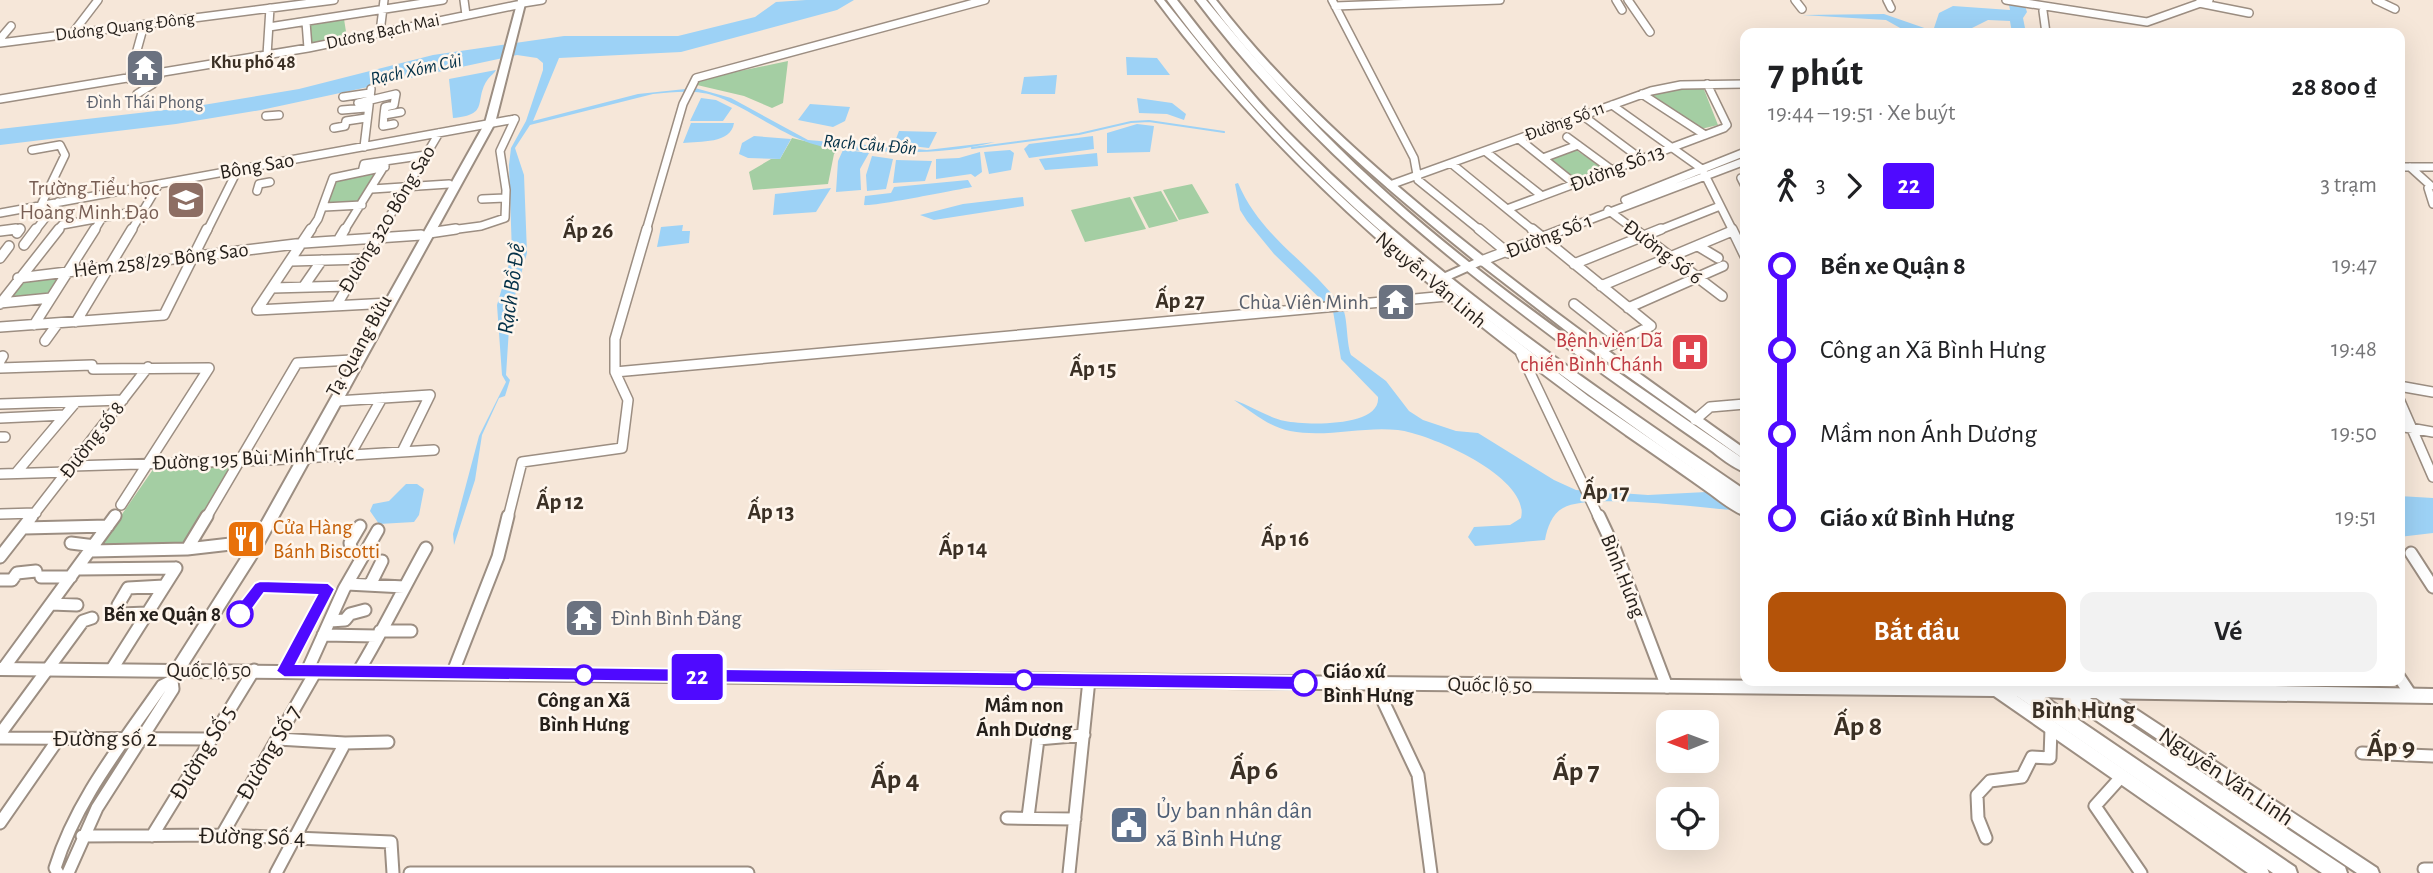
<!DOCTYPE html>
<html lang="vi">
<head>
<meta charset="utf-8">
<style>
  :root { --surface:#fff; --page:#f2f2f2; --text:#202124; --muted:#757577; --accent:#b45309 }
  body { margin:0; font-family:"Alegreya Sans",sans-serif; background:var(--page); color:var(--text); height:100vh; display:flex; flex-direction:column; font-size:26px; white-space:nowrap }
  * { box-sizing:border-box; margin:0 }
  p { font-size:23px; color:var(--muted) }
  .icon { flex:none; width:38px; height:38px; fill:none; stroke:currentColor; stroke-width:2; stroke-linecap:round; stroke-linejoin:round }
  .map { position:relative; flex:1; overflow:hidden }
  .drawer { position:absolute; left:1740px; top:28px; width:665px; height:658px; display:flex; flex-direction:column; background:var(--surface); border-radius:14px; box-shadow:0 7px 28px #0002 }
  .drawer>* { flex:none }
  .badge { padding:0 14px; border-radius:5px; font-size:24px; line-height:46px }
  .needle { width:46px; rotate:269deg }
  .controls { position:absolute; left:1656px; top:710px; display:grid; gap:14px }
  .controls a { display:grid; place-items:center; width:63px; height:63px; border-radius:14px; background:var(--surface); box-shadow:0 7px 28px #0002; font-size:35px }
  .map>.badge { position:absolute; translate:-50% -50%; box-shadow:0 0 0 4px #fff }
  .legs { display:flex; align-items:center; gap:10px; height:77px; padding:0 28px; font-size:23px }
  .legs p { margin-inline-start:auto }
  .overview { display:flex; align-items:center; justify-content:space-between; height:119px; padding:0 28px }
  h1 { font-size:38px; font-weight:700; line-height:52px }
  .primary-button { display:flex; gap:14px; margin-top:auto; padding:14px 28px }
  .primary-button a { flex:1; height:80px; border-radius:14px; background:var(--accent); color:#fff; font-size:28px; font-weight:700; line-height:80px; text-align:center }
  .primary-button a+a { background:var(--page); color:var(--text) }
  ul { padding:0 28px; list-style:none }
  li { display:flex; align-items:center; gap:24px; height:84px; font-size:26px }
  li i { display:grid; place-items:center; width:10px; height:100%; margin:0 9px; background:currentColor }
  li i::after { content:''; width:18px; height:18px; margin:-9px; border:5px solid; border-radius:50%; background:var(--surface) }
  li p { margin-inline-start:auto }
  li:first-child i { background:linear-gradient(#0000 50%,currentColor 0) }
  li:last-child i { background:linear-gradient(currentColor 50%,#0000 0) }
  .map>svg:first-child { display:block }
</style>
</head>
<body>
<div class="map">
<svg width="2433" height="873" viewBox="0 0 2433 873">
  <rect width="100%" height="100%" fill="#f6e7d9"/>
  <path fill="#a4cea3" d="M344 19 347 38 311 45 309 23Z
    M788 61 783 103 772 108 744 96 697 85 701 79Z
    M1703 87 1718 125 1701 129 1652 95 1677 88Z
    M792 138 838 149 834 154 828 184 753 190 749 172 771 159H780Z
    M1576 150 1604 169 1576 180 1550 160Z
    M379 169 360 202 326 204 336 178Z
    M1192 184 1209 213 1179 220 1163 190Z
    M1161 191 1178 221 1149 228 1133 197Z
    M1130 197 1146 229 1085 242 1071 210Z
    M58 278 45 297 5 302 18 282Z
    M234 466 184 543 100 546 154 468Z"/>
  <path fill="#9dd2f6" d="M806 0H854L837 10 681 52 559 58 533 121 638 94 695 88 731 98 808 140 927 150 995 142C942 155 900 153 846 150L869 153 860 169 861 190 836 192 838 161 843 150C792 146 763 115 718 97 698 89 674 92 653 94L530 125 515 148 524 175 527 253 510 313 506 375 510 380 505 396 499 398 482 435 475 480 454 545 453 534 479 436 506 382 502 375 497 305 512 254 509 165 511 148 526 121 543 70V63L537 58 517 55 261 110 176 124 0 145V129L191 107 299 89 433 55 564 36H678L755 17 776 2Z
    M2008 0H2023L2027 12 2023 18 2026 33H2012L2010 21 1988 20 1962 33H1909L1886 20 1802 15 1884 14 1933 31 1939 13 1953 6 2010 10Z
    M1126 57 1157 58 1170 75H1127Z
    M496 70C494 74 491 75 488 79 473 100 491 115 453 118L449 79Z
    M1057 75 1055 94H1021L1024 77Z
    M701 98 716 100 732 108 723 121H690Z
    M1137 98 1172 103 1186 114 1184 120 1167 114 1139 113Z
    M810 104 850 107 845 121 833 127 798 120Z
    M691 123H734C731 144 700 141 683 143Z
    M1137 124 1154 126 1150 152 1107 153V133Z
    M899 131 937 132 929 148 894 144Z
    M754 136 791 139 780 159 748 158 739 154 742 143Z
    M1093 136 1094 149 1029 158 1024 149 1029 144Z
    M1010 150 1014 153 1011 170 989 174 984 152Z
    M980 152 982 172 975 177 971 174 936 179V159L959 158Z
    M1097 153 1098 166 1045 170 1039 159Z
    M872 156 893 159 886 189 867 191 866 175Z
    M896 160 932 161 925 181 893 183Z
    M968 180 972 187C955 190 871 207 864 205L865 196 891 193 894 187Z
    M1238 183C1262 239 1309 261 1342 307 1348 316 1346 342 1351 355L1386 381 1409 411 1423 420 1456 431 1478 433 1554 480 1576 490 1648 495 1745 490V511C1708 509 1590 492 1563 508 1552 514 1547 528 1545 540L1475 546 1468 537 1474 527 1510 525 1521 518C1531 478 1431 434 1398 430 1362 426 1327 438 1290 431 1269 427 1252 412 1234 400 1251 406 1267 417 1285 421 1304 425 1381 428 1378 397L1341 359 1333 311 1274 254 1247 221 1240 210 1235 184Z
    M831 188 816 212 773 215 775 194Z
    M1023 197 1024 206 934 220 920 215 963 204Z
    M683 225 682 231H690L689 243 657 247 661 227Z
    M406 484H417L424 489 419 515 414 522 379 524 370 511 373 504 389 501Z
    M2399 496 2433 498V533L2399 537Z"/>
  <g fill="none" stroke-linecap="round" stroke-linejoin="round">
    <path stroke="#9dd2f6" stroke-width="2" d="M972 148 1079 134 1131 122 1149 121 1224 132"/>
    <g stroke="#9c8e82" stroke-width="10">
      <path id="minor-far2" d="M464 0 466 15
        M1332 0 1414 158 1418 180 1481 231
        M1616 0 1622 10
        M1628 0 1650 32
        M1795 0 1802 9
        M1887 0 1891 8
        M2006 0 2147 22 2209 0
        M2376 0 2395 9
        M523 3 542 0
        M2199 3 2249 13
        M1335 6 1500 0
        M2043 11 2046 33
        M306 22 308 48
        M269 27 443 0
        M380 32 384 0
        M72 34 98 0
        M0 39 11 26
        M0 43 334 0
        M267 55 270 8
        M129 79 144 25
        M137 94 153 84 161 74
        M1642 94 1705 135
        M343 97 370 93
        M0 99 308 48 517 5
        M358 103 396 94 394 105 385 107 384 115
        M1612 105 1702 169 1733 231
        M342 110 366 108
        M1582 115 1641 159
        M266 116 279 115
        M394 124 383 126 384 115 401 112
        M334 128 345 126 346 121 366 118
        M1567 137 1612 170
        M1519 139 1575 184
        M364 147 371 89
        M32 150 60 145 65 155 41 205
        M1485 151 1542 196
        M1543 158 1578 145
        M1452 164 1534 231
        M2399 167H2433
        M2410 167 2431 186 2428 188 2433 204
        M362 172 364 164 426 155
        M1741 178 1745 186
        M1390 185 1651 91 1681 85 1745 84
        M372 189 449 184
        M257 191 259 184 270 182
        M482 199 505 198
        M1625 200 1745 152
        M324 207 362 205
        M1507 209 1724 128 1727 125 1707 84
        M1608 210 1636 231
        M0 213 515 119
        M0 231 20 229 18 231
        M35 231 58 202
        M57 231 62 225 144 210
        M94 231 102 218
        M131 231 159 184
        M207 231 238 169
        M310 231 318 219 333 178 385 167
        M344 231 385 165
        M381 231 439 133
        M443 231 481 226 505 218 506 190 500 151 515 119
        M646 231 683 104 696 78 985 0
        M1560 231 1745 161
        M1657 231 1720 206"/>
    </g>
    <g stroke="#9c8e82" stroke-width="12">
      <path id="minor-far1" d="M1479 229 1508 253
        M1532 229 1651 326 1599 351
        M1634 229 1722 296
        M1732 229 1745 256
        M0 231 16 229
        M17 233 20 229
        M429 233 456 229
        M339 239 345 229
        M24 245 36 229
        M1698 246 1718 258
        M0 258 9 246
        M291 261 365 259
        M1481 261 1564 229
        M1574 264 1661 229
        M18 278 304 243 421 235
        M304 286 322 260
        M1601 286 1732 231
        M272 288 348 286
        M0 303 51 298
        M0 304 59 229
        M1574 304 1621 341
        M336 306 382 229
        M1628 308 1723 266
        M257 310 311 229
        M257 310 390 303
        M76 322 132 229
        M34 325 95 229
        M0 327 164 315 207 229
        M45 341 58 323
        M1521 354 1599 518
        M0 357 3 356 0 361
        M0 368 92 365 93 369 209 368 121 505
        M615 372 1447 296
        M2399 386 2433 392
        M2399 399 2433 477
        M337 401 430 395
        M0 404 123 400
        M0 418 65 415
        M1695 420 1710 407 1745 404
        M2399 426 2433 432
        M0 437H5
        M403 450 430 395
        M351 453 382 398
        M72 466 270 460 434 450
        M16 473 76 402
        M0 474 68 472
        M0 514 36 513
        M31 518 148 367
        M114 518 116 515
        M206 518 297 363 352 360
        M508 518 522 462 622 448 628 400 615 372V339L647 229"/>
    </g>
    <g stroke="#9c8e82" stroke-width="15">
      <path id="minor" d="M1599 516 1615 550 1667 687
        M24 528 108 526
        M71 543 95 546
        M187 549 207 516
        M91 551 187 549 248 542
        M352 552 350 543 360 526
        M2411 553 2433 587
        M0 557 32 516
        M78 569 176 568
        M41 577H71
        M0 580H12L17 573 36 571
        M347 584 404 587
        M370 585 382 561
        M51 604 77 605
        M118 605 128 588 164 586
        M121 614 147 613
        M330 621 345 620 350 614 365 610
        M380 631H411
        M323 635 377 636
        M3 669 115 516
        M112 669 176 568
        M307 671 344 589 378 530
        M358 672C383 631 403 589 426 548
        M453 672 498 557 508 516
        M2399 677 2411 695
        M1375 684 1418 775 1431 873
        M0 734 83 621 92 618
        M0 738 211 739
        M345 743 388 742
        M2362 753 2433 756
        M2122 776 2095 806 2141 873
        M1028 817 1038 739 1084 735
        M1007 818 1075 819
        M0 823 59 738
        M222 835 316 671
        M82 836 222 835 391 842 393 873
        M152 836 254 670
        M1986 838 1978 818 1977 795 1990 781 2022 777 2032 757 2050 758 2051 728
        M2424 869H2433
        M58 873 55 868C76 800 122 744 162 686L172 681
        M68 873 97 808 173 689 172 681 178 669
        M276 873 345 743 278 739
        M410 873H748
        M1069 873 1089 680"/>
    </g>
    <g stroke="#9c8e82" stroke-width="4">
      <path id="major" d="M518 0H526L495 123 256 558 188 665 1978 683 1977 681H1995L1999 684 2026 686 2028 690 2026 694 2017 696 2267 868 2269 873H2248L1994 696 0 675V663L173 665 246 550 485 123Z
        M1156 0H1164C1205 51 1245 101 1290 147 1336 194 1385 236 1434 278L1474 260C1378 182 1281 100 1208 0H1216C1277 79 1350 147 1426 210 1528 295 1637 372 1745 449V460L1591 350 1481 265 1441 283 1588 396 1745 504V516C1732 511 1720 501 1709 493 1682 474 1654 454 1626 435 1449 308 1287 176 1156 0Z
        M2075 681H2093L2377 868 2379 873H2357L2077 685Z"/>
    </g>
    <g stroke="#9c8e82" stroke-width="4">
      <path id="highway" d="M1167 0H1177C1216 50 1255 101 1301 145 1435 278 1590 384 1745 490V503C1732 499 1720 488 1709 480 1683 462 1657 444 1631 425 1456 301 1295 175 1167 0Z
        M1196 0H1206C1243 45 1281 89 1322 131 1447 259 1599 359 1745 460V472C1732 468 1720 457 1709 449 1685 432 1660 415 1635 397 1474 282 1316 159 1196 0Z
        M2000 681 2433 689V703L2090 698 2345 867 2347 873H2322L2063 698 2045 697 2295 867 2297 873H2273L2002 686Z"/>
    </g>
    <use href="#minor-far2" stroke="#fff" stroke-width="7"/>
    <use href="#minor-far1" stroke="#fff" stroke-width="9"/>
    <use href="#minor" stroke="#fff" stroke-width="11"/>
    <use href="#major" fill="#fff" fill-rule="evenodd"/>
    <use href="#highway" fill="#fff" fill-rule="evenodd"/>
  </g>
  <path fill="#4f0aff" stroke="#fff" stroke-width="2" d="M260 581 328 583 335 589 296 664 1304 676 1312 683 1304 690 284 677 276 671 317 595 264 593 245 619H234V610L255 583Z"/>
  <defs>
    <g id="temple-square" transform="scale(2.0125)"><rect x="-9" y="-9" width="18" height="18" rx="4" fill="#6b7280" stroke="#fff6ed"/><path d="M0-6L5-2H3V0L6.5 2.5H4V6H1.5V3h-3V6H-4V2.5H-6.5L-3 0V-2H-5Z" fill="#fff"/></g>
    <g id="school-square" transform="scale(2.0125)"><rect x="-9" y="-9" width="18" height="18" rx="4" fill="#8d6e63" stroke="#fff6ed"/><path d="M0-5L7-2L0 1L-7-2ZM-4 1L0 2.5L4 1V4Q0 6-4 4Z" fill="#fff"/></g>
    <g id="hospital-square" transform="scale(2.0125)"><rect x="-9" y="-9" width="18" height="18" rx="4" fill="#e0444e" stroke="#fff6ed"/><path d="M-5-5h3v3.5h4V-5h3V5h-3V1.5h-4V5h-3Z" fill="#fff"/></g>
    <g id="restaurant-square" transform="scale(2.0125)"><rect x="-9" y="-9" width="18" height="18" rx="4" fill="#e8710a" stroke="#fff6ed"/><path d="M-5-6h1v4h1v-4h1v4h1v-4h1v5L-1.5 .5V6h-2V.5L-5-1ZM5-6V6H3V1.5H1.5Q1.5-4 5-6Z" fill="#fff"/></g>
    <g id="civic-square" transform="scale(2.0125)"><rect x="-9" y="-9" width="18" height="18" rx="4" fill="#5c6f8a" stroke="#fff6ed"/><path d="M-.6-6.5H3V-4.5H.6V-3L4-1V1h2V6H-6V1h2V-1L-.6-3ZM-1.2 2.5V6h2.4V2.5Z" fill="#fff"/></g>
  </defs>
  <g fill-rule="evenodd">
    <use href="#temple-square" x="145" y="68"/>
    <use href="#school-square" x="186" y="200"/>
    <use href="#temple-square" x="1396" y="302"/>
    <use href="#hospital-square" x="1690" y="352"/>
    <use href="#restaurant-square" x="246" y="539"/>
    <use href="#temple-square" x="584" y="618"/>
    <use href="#civic-square" x="1129" y="825"/>
  </g>
  <g fill="#fff" stroke="#4f0aff" stroke-width="3.5">
    <circle cx="240" cy="614" r="12"/>
    <circle cx="584" cy="675" r="9"/>
    <circle cx="1024" cy="680" r="9"/>
    <circle cx="1304" cy="683" r="12"/>
  </g>
  <g text-anchor="middle" dominant-baseline="central" stroke-width="5" stroke-linejoin="round" paint-order="stroke">
    <g font-size="18" fill="#251f1a" stroke="#fff6ed">
      <text transform="translate(125 27) rotate(-7)">Dương Quang Đông</text>
      <text transform="translate(383 32) rotate(-12)">Dương Bạch Mai</text>
      <text transform="translate(1565 122) rotate(-20)">Đường Số 11</text>
    </g>
    <g font-size="18" fill="#5b616d" stroke="#fff6ed">
      <text x="145" y="103">Đình Thái Phong</text>
    </g>
    <g font-size="19" font-weight="bold" fill="#3b3025" stroke="#fff6ed">
      <text x="253" y="62">Khu phố 48</text>
    </g>
    <g font-size="19" font-style="italic" fill="#043148" stroke="#fff6ed">
      <text transform="translate(416 70) rotate(-12)">Rạch Xóm Củi</text>
      <text transform="translate(870 145) rotate(5)">Rạch Cầu Đồn</text>
    </g>
    <g font-size="21" fill="#251f1a" stroke="#fff6ed">
      <text transform="translate(257 166) rotate(-10)">Bông Sao</text>
      <text transform="translate(1617 168) rotate(-21)">Đường Số 13</text>
      <text transform="translate(387 219) rotate(-59)">Đường 320 Bông Sao</text>
      <text transform="translate(1549 236) rotate(-21)">Đường Số 1</text>
      <text transform="translate(1663 252) rotate(37)">Đường Số 6</text>
      <text transform="translate(161 260) rotate(-7)">Hẻm 258/29 Bông Sao</text>
      <text transform="translate(1431 280) rotate(40)">Nguyễn Văn Linh</text>
      <text transform="translate(359 346) rotate(-61)">Tạ Quang Bửu</text>
      <text transform="translate(92 440) rotate(-52)">Đường số 8</text>
      <text transform="translate(253 458) rotate(-3)">Đường 195 Bùi Minh Trực</text>
      <text transform="translate(1623 576) rotate(68)">Bình Hưng</text>
      <text x="209" y="670">Quốc lộ 50</text>
      <text transform="translate(1490 685) rotate(1)">Quốc lộ 50</text>
    </g>
    <g font-size="21" fill="#785e54" stroke="#fff6ed" text-anchor="end">
      <text x="159" y="188">Trường Tiểu học<tspan x="159" dy="24">Hoàng Minh Đạo</tspan></text>
    </g>
    <g font-size="21" fill="#5b616d" stroke="#fff6ed" text-anchor="end">
      <text x="1369" y="302">Chùa Viên Minh</text>
      <text x="611" y="618" text-anchor="start">Đình Bình Đăng</text>
    </g>
    <g font-size="21" fill="#be3a42" stroke="#fff6ed" text-anchor="end">
      <text x="1663" y="340">Bệnh viện Dã<tspan x="1663" dy="24">chiến Bình Chánh</tspan></text>
    </g>
    <g font-size="21" fill="#c56008" stroke="#fff6ed" text-anchor="start">
      <text x="273" y="527">Cửa Hàng<tspan x="273" dy="24">Bánh Biscotti</tspan></text>
    </g>
    <g font-size="21" font-weight="bold" fill="#251f1a" stroke="#fff6ed">
      <text x="221" y="614" text-anchor="end">Bến xe Quận 8</text>
      <text x="1323" y="671" text-anchor="start">Giáo xứ<tspan x="1323" dy="24">Bình Hưng</tspan></text>
      <text x="584" y="700">Công an Xã<tspan x="584" dy="24">Bình Hưng</tspan></text>
      <text x="1024" y="705">Mầm non<tspan x="1024" dy="24">Ánh Dương</tspan></text>
    </g>
    <g font-size="23" font-weight="bold" fill="#3b3025" stroke="#fff6ed">
      <text x="588" y="231">Ấp 26</text>
      <text x="1180" y="301">Ấp 27</text>
      <text x="1093" y="369">Ấp 15</text>
      <text x="1606" y="492">Ấp 17</text>
      <text x="560" y="502">Ấp 12</text>
      <text x="771" y="512">Ấp 13</text>
      <text x="1285" y="539">Ấp 16</text>
      <text x="963" y="548">Ấp 14</text>
    </g>
    <g font-size="23" font-style="italic" fill="#043148" stroke="#fff6ed">
      <text transform="translate(512 289) rotate(-82)">Rạch Bồ Đề</text>
    </g>
    <g font-size="24" font-weight="bold" fill="#3b3025" stroke="#fff6ed">
      <text x="2083" y="711">Bình Hưng</text>
    </g>
    <g font-size="24" fill="#251f1a" stroke="#fff6ed">
      <text x="105" y="739">Đường số 2</text>
      <text transform="translate(203 753) rotate(-59)">Đường Số 5</text>
      <text transform="translate(269 753) rotate(-60)">Đường Số 7</text>
      <text transform="translate(2226 777) rotate(34)">Nguyễn Văn Linh</text>
      <text transform="translate(252 837) rotate(1)">Đường Số 4</text>
    </g>
    <g font-size="24" fill="#4e5e75" stroke="#fff6ed" text-anchor="start">
      <text x="1156" y="811">Ủy ban nhân dân<tspan x="1156" dy="28">xã Bình Hưng</tspan></text>
    </g>
    <g font-size="28" font-weight="bold" fill="#3b3025" stroke="#fff6ed">
      <text x="1858" y="727">Ấp 8</text>
      <text x="2391" y="748">Ấp 9</text>
      <text x="1254" y="771">Ấp 6</text>
      <text x="1576" y="772">Ấp 7</text>
      <text x="895" y="780">Ấp 4</text>
    </g>
  </g>
</svg>
<div class="controls">
<a><svg class="needle" viewBox="-14 -14 28 28"><path d="M0-13l5 13h-10z" fill="#e53935"/><path d="M0 13l5-13h-10z" fill="#757577"/></svg></a>
<a><svg class="icon" aria-label="locate" viewBox="0 0 24 24"><circle cx="12" cy="12" r="6"/><path d="M12 2v4M12 18v4M2 12h4M18 12h4"/></svg></a>
</div>
<b class="badge" style="left:697px;top:677px;background:#4f0aff;color:#fff">22</b>
<section class="drawer">
<div class="overview"><div><h1>7 phút</h1><p>19:44 – 19:51 · Xe buýt</p></div><b>28 800 ₫</b></div>
<div class="legs"><svg class="icon" aria-label="walk" viewBox="0 0 24 24"><circle cx="13" cy="4" r="2"/><path d="M13 8l-2 6 4 7M11 14l-3 7M7 12l3-4h3l4 4"/></svg>3<svg class="icon" aria-label="forward" viewBox="0 0 24 24"><path d="M9 5l7 7-7 7"/></svg><b class="badge" style="background:#4f0aff;color:#fff">22</b><p>3 trạm</p></div>
<ul>
<li><i style="color:#4f0aff"></i><b>Bến xe Quận 8</b><p>19:47</p></li>
<li><i style="color:#4f0aff"></i><span>Công an Xã Bình Hưng</span><p>19:48</p></li>
<li><i style="color:#4f0aff"></i><span>Mầm non Ánh Dương</span><p>19:50</p></li>
<li><i style="color:#4f0aff"></i><b>Giáo xứ Bình Hưng</b><p>19:51</p></li>
</ul>
<div class="primary-button"><a>Bắt đầu</a><a>Vé</a></div>
</section>
</div>
</body>
</html>
